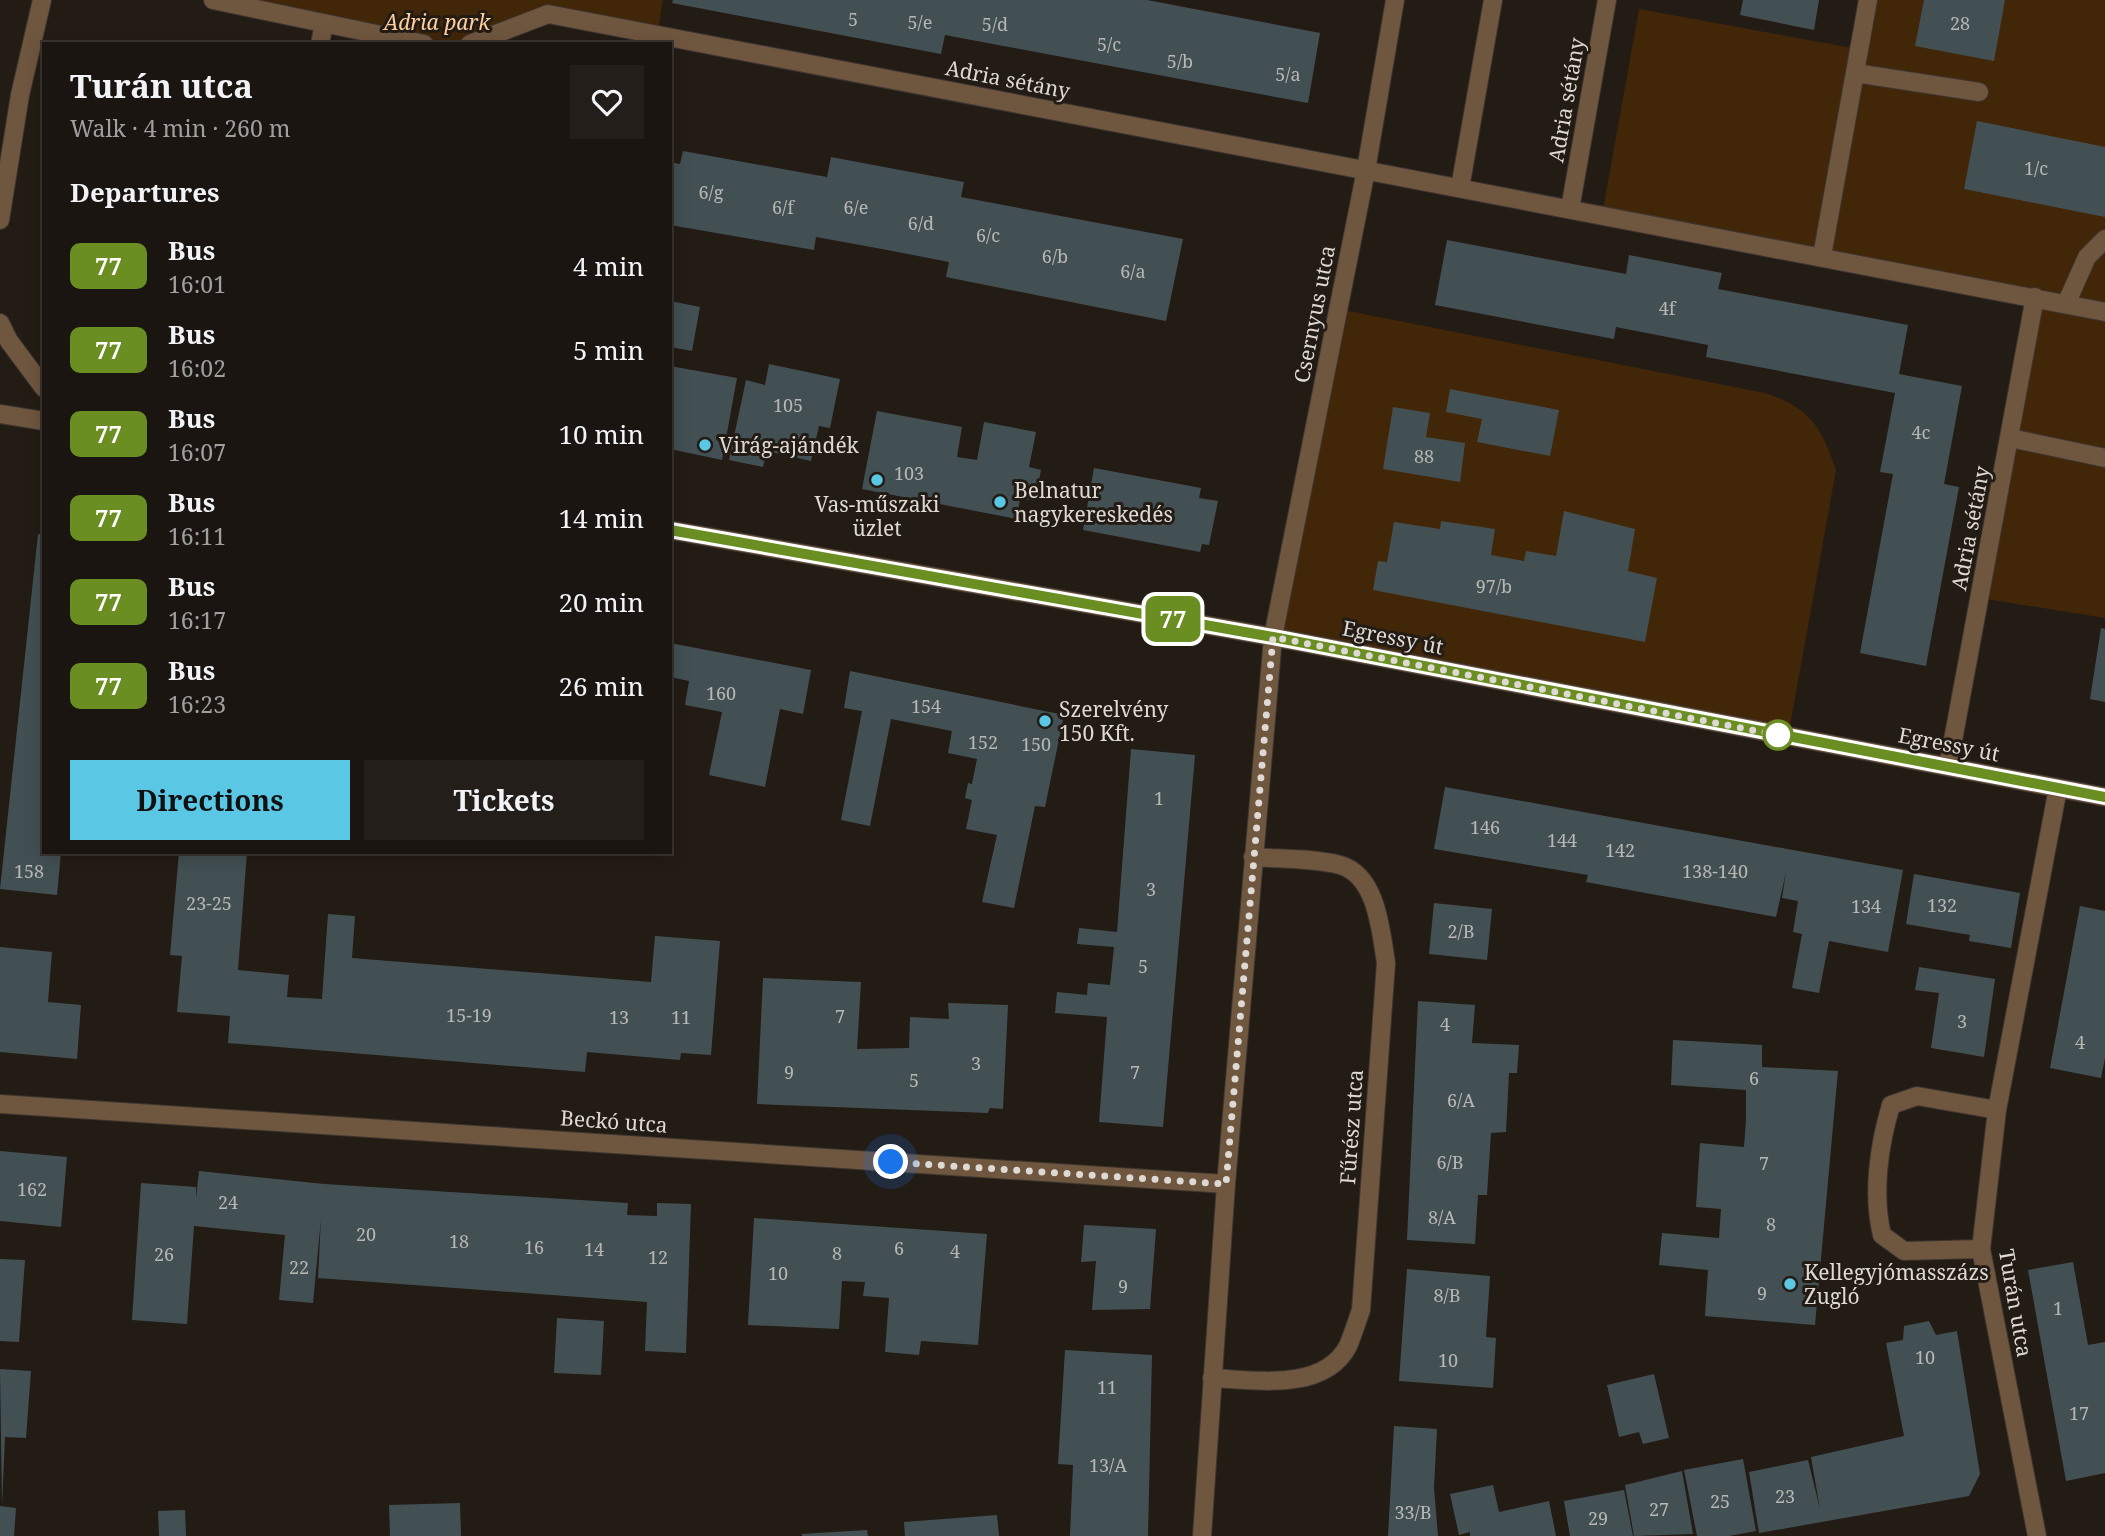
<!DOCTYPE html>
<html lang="en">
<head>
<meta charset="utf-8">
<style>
  :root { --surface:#1a1510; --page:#231e19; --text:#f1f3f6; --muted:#9f9f9f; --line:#383430; --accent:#5ac8e5 }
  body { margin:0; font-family:"Noto Serif",serif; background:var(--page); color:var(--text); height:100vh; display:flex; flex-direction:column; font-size:26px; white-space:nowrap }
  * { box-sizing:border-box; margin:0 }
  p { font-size:23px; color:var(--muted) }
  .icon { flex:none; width:38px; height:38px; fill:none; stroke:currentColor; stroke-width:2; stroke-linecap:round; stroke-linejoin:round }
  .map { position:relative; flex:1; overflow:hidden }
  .details { position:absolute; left:42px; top:42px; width:630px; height:812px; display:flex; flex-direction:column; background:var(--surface); border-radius:0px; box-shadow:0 4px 18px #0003,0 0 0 2px var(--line) }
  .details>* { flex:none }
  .badge { padding:0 14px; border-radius:10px; font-size:24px; line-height:46px }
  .you { position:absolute; width:35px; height:35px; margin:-18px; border:5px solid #fff; border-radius:50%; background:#1a73e8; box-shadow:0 0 0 10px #1a73e833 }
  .map>.badge { position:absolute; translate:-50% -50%; box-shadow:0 0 0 4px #fff }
  h2 { padding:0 28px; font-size:26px; line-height:63px }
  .round { display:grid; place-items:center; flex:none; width:74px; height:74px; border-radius:0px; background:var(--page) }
  .headline { display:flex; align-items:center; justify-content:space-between; height:119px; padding:0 28px }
  h1 { font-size:33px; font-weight:700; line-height:52px }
  .cta { display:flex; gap:14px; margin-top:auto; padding:14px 28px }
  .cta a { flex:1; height:80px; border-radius:0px; background:var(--accent); color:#111; font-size:28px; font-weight:700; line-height:80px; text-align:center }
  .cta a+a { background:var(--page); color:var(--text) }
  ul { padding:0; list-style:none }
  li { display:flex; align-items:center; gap:21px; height:84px; padding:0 28px }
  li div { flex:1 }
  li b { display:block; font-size:26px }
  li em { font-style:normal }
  li .badge { min-width:77px; font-weight:700; text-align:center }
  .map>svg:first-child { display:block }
</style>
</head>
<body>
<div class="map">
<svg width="2105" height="1536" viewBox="0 0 2105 1536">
  <rect width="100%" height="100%" fill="#231c15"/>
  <path fill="#412607" d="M211 0H663L657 36 548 14 470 44H424Z
    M1867 0H2105V618L1980 598 2035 300 1602 215 1639 9 1858 49Z
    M1338 309 1765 393C1810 408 1821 426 1836 470L1788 737 1273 637Z"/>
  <path fill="#435053" d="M673 0H1147L1320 33 1308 103 945 35 941 54 672 3Z
    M1743 0H1819L1814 30 1740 15Z
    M1924 0H2005L1994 61 1915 46Z
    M1977 121 2105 147V217L1964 189Z
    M683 151 827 177 831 157 964 182 961 197 1183 239 1166 321 946 277 949 262 882 249 816 237 814 250 670 225V162L680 164Z
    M1447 240 1626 274 1629 255 1722 273 1718 289 1908 325 1899 374 1962 386 1944 484 1959 487 1926 666 1860 653 1893 474 1880 472 1895 393 1706 357 1708 345 1616 327 1614 339 1435 305Z
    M670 301 700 307 692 351 670 347Z
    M769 364 840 379 830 428 819 426 811 461 767 451 763 467 729 460 746 380 765 385Z
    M670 366 737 378 722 460 670 449Z
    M1450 389 1559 410 1550 456 1477 442 1482 419 1446 412Z
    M1393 407 1430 413 1426 437 1465 443 1460 482 1383 469Z
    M877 411 962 427 957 457 977 460 984 422 1036 432 1029 467 1041 470 1035 501 1020 498 1017 519 862 489Z
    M1094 468 1201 488 1199 498 1218 501 1209 545 1202 544 1200 552 1083 530Z
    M1564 511 1635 529 1628 571 1657 578 1645 642 1373 590 1378 561 1387 562 1394 522 1440 529 1441 521 1495 529 1491 555 1524 561 1526 551 1556 556Z
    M38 534 44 535V852H61L57 895 0 889Z
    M2101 628 2105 629V702L2090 699Z
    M670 643 811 670 803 714 780 709 765 787 709 775 722 712 685 705 689 681 670 677Z
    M850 671 1064 715 1045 807 1035 806 1014 908 982 902 997 835 966 829 972 800 965 798 968 783 972 784 977 759 948 753 952 731 891 719 870 826 841 820 862 711 844 708Z
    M1131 749 1195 755 1163 1127 1099 1122 1107 1017 1055 1013 1057 992 1087 995 1088 983 1110 985 1114 947 1077 944 1079 928 1117 932Z
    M1445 787 1903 870 1888 952 1829 941 1819 993 1792 988 1802 934 1793 932 1798 901 1782 898 1786 872 1776 917 1586 882 1588 875 1434 849Z
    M179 852H247L238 970 289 975 287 997 322 999 328 914 355 916 352 958 651 982 655 936 720 941 711 1055 681 1053 680 1060 587 1052 585 1072 228 1043 230 1016 177 1012 182 956 170 955Z
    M1914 874 2020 893 2011 948 1969 941 1970 935 1906 924Z
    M1434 903 1492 909 1487 960 1429 954Z
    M2080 906 2105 911V1058L2101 1078 2050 1068Z
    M0 947 52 952 48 1002 81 1005 77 1059 0 1052Z
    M1919 967 1995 979 1984 1057 1931 1048 1939 993 1915 990Z
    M763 978 861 982 857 1049 909 1048 910 1017 949 1019 948 1003 1008 1005 1003 1109 990 1108 988 1113 757 1104Z
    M1418 1001 1475 1005 1472 1043 1519 1045 1517 1073H1509L1506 1132 1491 1133 1487 1195H1478L1475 1244 1407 1240Z
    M1673 1040 1762 1045V1067L1838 1071 1815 1325 1705 1316 1708 1270 1659 1265 1662 1233 1719 1238 1721 1209 1696 1207 1700 1143 1744 1147 1746 1120V1090L1671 1085Z
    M0 1151 67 1157 61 1227 0 1221Z
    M199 1171 324 1184 628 1203 627 1215 657 1216V1203L691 1204 686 1353 645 1351 647 1302 318 1278 321 1219 313 1303 279 1300 285 1235 194 1226 187 1324 132 1320 141 1183 196 1187V1198Z
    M754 1218 987 1234 978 1345 921 1341 919 1355 885 1352 889 1298 863 1296 865 1282 842 1281 839 1329 748 1325Z
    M1084 1225 1156 1229 1150 1309 1092 1310 1096 1261 1081 1262Z
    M0 1259 25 1260 19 1342 0 1341Z
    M2073 1262 2088 1345 2105 1342V1473L2066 1481 2028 1270Z
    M1407 1269 1490 1276 1486 1337 1496 1338 1493 1388 1399 1381Z
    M557 1318 604 1321 601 1375 554 1373Z
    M1929 1321 1936 1335 1957 1331 1980 1474 1969 1496 1759 1533 1749 1472 1808 1460 1820 1509 1811 1457 1904 1436 1886 1343 1903 1340 1904 1326Z
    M1065 1350 1152 1355 1148 1536H1070L1073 1465 1058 1464Z
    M0 1369 31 1371 26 1438 5 1437 2 1505Z
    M1654 1374 1669 1438 1643 1444 1639 1432 1619 1437 1607 1385Z
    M1394 1426 1437 1429 1434 1488 1438 1536H1388Z
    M1743 1459 1756 1531 1729 1536H1697L1684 1470Z
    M1682 1471 1693 1534 1634 1536 1625 1485Z
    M1493 1485 1499 1512 1549 1501 1556 1536H1470V1532L1459 1535 1450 1494Z
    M1624 1490 1633 1536H1570L1564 1501Z
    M460 1503 461 1536H390L389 1505Z
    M0 1506 16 1508 14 1536H0Z
    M185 1510 186 1536H159L158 1511Z
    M997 1515 999 1536H905L904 1522Z
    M867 1530 868 1536H802V1534Z"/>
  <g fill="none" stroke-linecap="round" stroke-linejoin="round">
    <g stroke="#3d3630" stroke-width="20">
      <path id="minor" d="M213 0 424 44
        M320 44 324 23
        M470 44 548 14 2105 312
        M1855 73 1979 92
        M1460 188 1493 0
        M1570 209 1607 0
        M0 220 20 95 42 0
        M1822 256 1868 0
        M2066 304 2087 257 2105 239
        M0 323 9 341 44 388
        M0 414 44 421
        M2010 438 2105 458
        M670 530 1273 637 2105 797
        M1948 767 2035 297
        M0 1104 1226 1184
        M1981 1249 1904 1251 1882 1235C1872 1194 1879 1145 1891 1105L1917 1096 1997 1110
        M1212 1378C1255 1380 1324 1392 1348 1346 1353 1334 1357 1321 1361 1310L1386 963C1381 932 1377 875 1340 865 1313 858 1281 859 1253 857
        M1202 1536 1226 1184 1273 637 1366 170 1395 0
        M2037 1536 1981 1249 1997 1110 2058 788"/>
    </g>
    <use href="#minor" stroke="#6f563f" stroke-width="18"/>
  </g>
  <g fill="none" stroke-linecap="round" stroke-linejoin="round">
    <g stroke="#fff" stroke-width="16">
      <path id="line" d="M670 530 1273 637 2105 797"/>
    </g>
    <use href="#line" stroke="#6b8e23" stroke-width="10"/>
    <path stroke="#ded9d4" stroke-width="7" stroke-dasharray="0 12.6" d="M891 1162 1226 1184 1273 637 1788 737 1778 735"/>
  </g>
  <g fill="#5ac8e5" stroke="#231c15" stroke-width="2.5">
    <circle cx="705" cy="445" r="7"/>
    <circle cx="877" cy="480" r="7"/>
    <circle cx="1000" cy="502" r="7"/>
    <circle cx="1045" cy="721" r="7"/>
    <circle cx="1790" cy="1284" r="7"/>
  </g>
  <circle fill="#fff" stroke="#6b8e23" stroke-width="3.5" cx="1778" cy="735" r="14"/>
  <g text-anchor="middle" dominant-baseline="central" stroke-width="6" stroke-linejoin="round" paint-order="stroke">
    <g font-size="18" fill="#b7b7b4">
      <text x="853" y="19">5</text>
      <text x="920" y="22">5/e</text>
      <text x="1960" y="23">28</text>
      <text x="995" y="24">5/d</text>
      <text x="1109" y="44">5/c</text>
      <text x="1180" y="61">5/b</text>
      <text x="1288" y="74">5/a</text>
      <text x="2036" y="168">1/c</text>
      <text x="711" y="192">6/g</text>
      <text x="783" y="207">6/f</text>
      <text x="856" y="207">6/e</text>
      <text x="921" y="223">6/d</text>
      <text x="988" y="235">6/c</text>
      <text x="1055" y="256">6/b</text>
      <text x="1133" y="271">6/a</text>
      <text x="1667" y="308">4f</text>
      <text x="788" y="405">105</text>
      <text x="1921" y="432">4c</text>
      <text x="1424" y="456">88</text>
      <text x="909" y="473">103</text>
      <text x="1494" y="586">97/b</text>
      <text x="721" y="693">160</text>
      <text x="926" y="706">154</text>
      <text x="983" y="742">152</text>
      <text x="1036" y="744">150</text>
      <text x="1159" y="798">1</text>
      <text x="1485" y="827">146</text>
      <text x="1562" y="840">144</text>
      <text x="1620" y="850">142</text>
      <text x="29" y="871">158</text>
      <text x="1715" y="871">138-140</text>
      <text x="1151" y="889">3</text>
      <text x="209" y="903">23-25</text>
      <text x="1942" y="905">132</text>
      <text x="1866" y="906">134</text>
      <text x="1461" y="931">2/B</text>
      <text x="1143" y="966">5</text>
      <text x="469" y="1015">15-19</text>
      <text x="840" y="1016">7</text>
      <text x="619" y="1017">13</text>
      <text x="681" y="1017">11</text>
      <text x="1962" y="1021">3</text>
      <text x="1445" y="1024">4</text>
      <text x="2080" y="1042">4</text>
      <text x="976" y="1063">3</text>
      <text x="789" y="1072">9</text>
      <text x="1135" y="1072">7</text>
      <text x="1754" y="1078">6</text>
      <text x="914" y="1080">5</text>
      <text x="1461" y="1100">6/A</text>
      <text x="1450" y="1162">6/B</text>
      <text x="1764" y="1163">7</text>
      <text x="32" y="1189">162</text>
      <text x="228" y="1202">24</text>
      <text x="1442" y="1217">8/A</text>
      <text x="1771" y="1224">8</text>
      <text x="366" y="1234">20</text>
      <text x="459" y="1241">18</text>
      <text x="534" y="1247">16</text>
      <text x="899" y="1248">6</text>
      <text x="594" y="1249">14</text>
      <text x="955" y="1251">4</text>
      <text x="837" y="1253">8</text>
      <text x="164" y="1254">26</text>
      <text x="658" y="1257">12</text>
      <text x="299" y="1267">22</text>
      <text x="778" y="1273">10</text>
      <text x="1123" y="1286">9</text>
      <text x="1762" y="1293">9</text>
      <text x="1447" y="1295">8/B</text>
      <text x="2058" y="1308">1</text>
      <text x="1925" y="1357">10</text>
      <text x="1448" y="1360">10</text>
      <text x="1107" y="1387">11</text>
      <text x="2079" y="1413">17</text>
      <text x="1108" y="1465">13/A</text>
      <text x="1785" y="1496">23</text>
      <text x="1720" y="1501">25</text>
      <text x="1659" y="1509">27</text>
      <text x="1413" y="1512">33/B</text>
      <text x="1598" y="1518">29</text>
    </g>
    <g font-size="21" font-style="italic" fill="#fecea0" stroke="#231c15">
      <text x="437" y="22">Adria park</text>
    </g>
    <g font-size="21" fill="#ded9d4" stroke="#231c15">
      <text transform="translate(1008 79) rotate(11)">Adria sétány</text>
      <text transform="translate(1566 100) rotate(-80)">Adria sétány</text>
      <text transform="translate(1314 314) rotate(-79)">Csernyus utca</text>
      <text transform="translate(1970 528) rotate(-79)">Adria sétány</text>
      <text transform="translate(1393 637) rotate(11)">Egressy út</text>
      <text transform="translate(1949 744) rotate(11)">Egressy út</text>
      <text transform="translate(614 1121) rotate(4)">Beckó utca</text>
      <text transform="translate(1351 1127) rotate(-86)">Fűrész utca</text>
      <text transform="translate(2016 1303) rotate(80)">Turán utca</text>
    </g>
    <g font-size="21" fill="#ded9d4" stroke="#231c15" text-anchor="start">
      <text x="719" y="445">Virág-ajándék</text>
      <text x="1014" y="490">Belnatur<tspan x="1014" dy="24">nagykereskedés</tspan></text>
      <text x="877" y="504" text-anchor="middle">Vas-műszaki<tspan x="877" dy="24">üzlet</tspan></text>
      <text x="1059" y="709">Szerelvény<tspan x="1059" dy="24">150 Kft.</tspan></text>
      <text x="1804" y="1272">Kellegyjómasszázs<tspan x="1804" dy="24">Zugló</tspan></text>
    </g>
  </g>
</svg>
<div class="you" style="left:891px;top:1162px"></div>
<b class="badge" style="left:1173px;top:619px;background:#6b8e23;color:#fff">77</b>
<section class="details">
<div class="headline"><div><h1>Turán utca</h1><p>Walk · 4 min · 260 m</p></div><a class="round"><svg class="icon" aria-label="heart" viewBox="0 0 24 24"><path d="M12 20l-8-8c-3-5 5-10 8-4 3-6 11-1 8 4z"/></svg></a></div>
<h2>Departures</h2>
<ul>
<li><span class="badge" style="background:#6b8e23;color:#fff">77</span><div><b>Bus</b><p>16:01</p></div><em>4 min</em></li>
<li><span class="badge" style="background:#6b8e23;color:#fff">77</span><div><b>Bus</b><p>16:02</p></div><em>5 min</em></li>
<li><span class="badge" style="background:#6b8e23;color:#fff">77</span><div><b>Bus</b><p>16:07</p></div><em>10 min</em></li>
<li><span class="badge" style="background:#6b8e23;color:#fff">77</span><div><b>Bus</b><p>16:11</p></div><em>14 min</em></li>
<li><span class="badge" style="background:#6b8e23;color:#fff">77</span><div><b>Bus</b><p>16:17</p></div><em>20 min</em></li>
<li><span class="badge" style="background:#6b8e23;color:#fff">77</span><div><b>Bus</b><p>16:23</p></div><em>26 min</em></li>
</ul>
<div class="cta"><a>Directions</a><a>Tickets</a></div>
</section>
</div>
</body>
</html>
